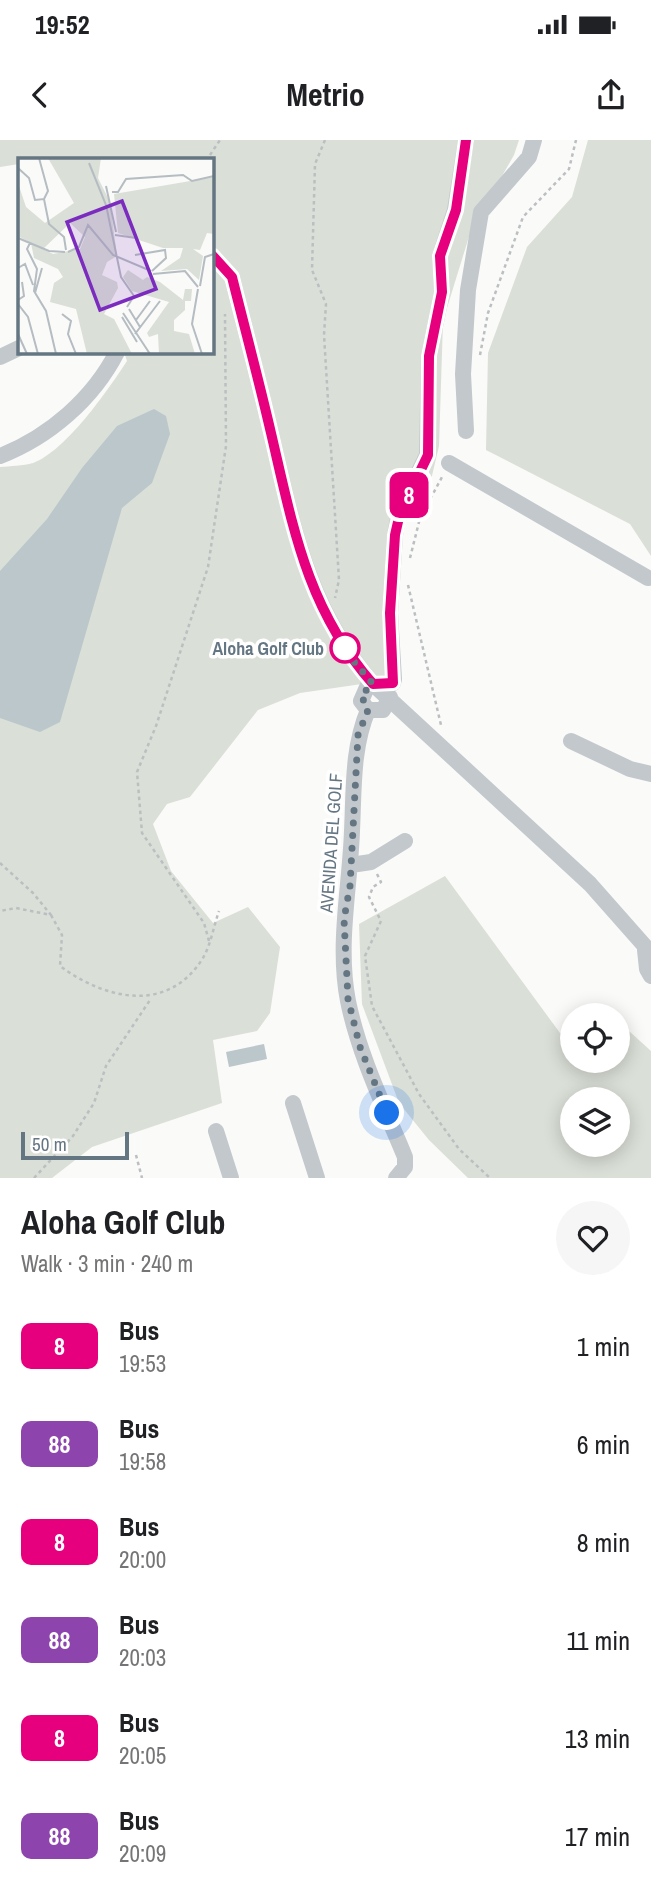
<!DOCTYPE html>
<html lang="en">
<head>
<meta charset="utf-8">
<style>
  :root { --surface:#fff; --page:#f6f6f6; --text:#202124; --muted:#757577 }
  body { margin:0; font-family:"Archivo Narrow",sans-serif; background:var(--page); color:var(--text); height:100vh; display:flex; flex-direction:column; font-size:26px; white-space:nowrap }
  * { box-sizing:border-box; margin:0 }
  p { font-size:23px; color:var(--muted) }
  .icon { flex:none; width:38px; height:38px; fill:none; stroke:currentColor; stroke-width:2; stroke-linecap:round; stroke-linejoin:round }
  .map { position:relative; height:1038px; overflow:hidden }
  .details { display:flex; flex-direction:column; background:var(--surface); flex:1 }
  .details>* { flex:none }
  .badge { padding:0 14px; border-radius:10px; font-size:24px; line-height:46px }
  .tools { position:absolute; left:560px; top:863px; display:grid; gap:14px }
  .tools a { display:grid; place-items:center; width:70px; height:70px; border-radius:50%; background:var(--surface); box-shadow:0 4px 18px #0003; font-size:35px }
  .scale { position:absolute; left:21px; bottom:18px; width:108px; box-sizing:border-box; padding-left:7px; border:4px solid #657683; border-top:0; font-size:19px; line-height:24px; white-space:nowrap; color:#657683; -webkit-text-stroke:5px #fff; paint-order:stroke }
  .you { position:absolute; width:35px; height:35px; margin:-18px; border:5px solid #fff; border-radius:50%; background:#1a73e8; box-shadow:0 0 0 10px #1a73e833 }
  .map>.badge { position:absolute; translate:-50% -50%; box-shadow:0 0 0 4px #fff }
  .round { display:grid; place-items:center; flex:none; width:74px; height:74px; border-radius:37px; background:var(--page) }
  .summary { display:flex; align-items:center; justify-content:space-between; height:119px; padding:0 21px }
  h1 { font-size:33px; font-weight:800; line-height:52px }
  ul { padding:0; list-style:none }
  li { display:flex; align-items:center; gap:21px; height:98px; padding:0 21px }
  li div { flex:1 }
  li b { display:block; font-size:26px }
  li em { font-style:normal }
  li .badge { min-width:77px; font-weight:700; text-align:center }
  .status { display:flex; justify-content:space-between; align-items:center; height:49px; padding:0 35px; background:var(--surface); direction:ltr }
  .status svg { height:19px; fill:currentColor }
  header { display:flex; justify-content:space-between; align-items:center; height:91px; padding:0 21px; background:var(--surface); font-size:32px; font-weight:800 }
  .map>svg:first-child { display:block }
</style>
</head>
<body>
<div class="status"><b>19:52</b><svg viewBox="0 0 49 12"><path d="M0 12V9h3v3zM5 12V6h3v6zM10 12V3h3v9zM15 12V0h3v12zM26 1h20v11H26zM47 4h2v5h-2z"/></svg></div>
<header><svg class="icon" aria-label="back" viewBox="0 0 24 24"><path d="M15 5l-7 7 7 7"/></svg>Metrio<svg class="icon" aria-label="share" viewBox="0 0 24 24"><path d="M12 15V3M7 8l5-5 5 5M5 13v7h14v-7"/></svg></header>
<div class="map">
<svg width="651" height="1038" viewBox="0 0 651 1038">
  <rect width="100%" height="100%" fill="#fafaf8"/>
  <path fill="#dadfd7" fill-rule="evenodd" d="M0 0H519L514 15 471 90 443 181 439 306 431 340 392 389 389 540 300 553 258 570 190 657 167 664 153 684 171 731 213 783 248 767 280 807 270 873 257 891 213 900 222 963 92 1007 52 1038H0V327C10 326 23 326 33 323 66 311 108 250 127 221L124 212H212V19H19V24L0 27Z
    M588 0H651V416L630 384 486 310 488 213 527 107 572 57Z
    M445 736 560 893 572 890V920H618V881L651 911V1038H468L429 1000 399 963 362 864 359 784ZM618 959V1004H572V959Z"/>
  <path fill="#bbc7cb" d="M154 269 166 276 170 294 152 343 122 368 60 582 40 592 0 578V431L47 379 82 328 117 286Z
    M264 904 267 919 229 927 226 912Z"/>
  <g fill="none" stroke-linecap="round" stroke-linejoin="round">
    <path stroke="#bbbfc2" stroke-width="2.5" stroke-dasharray="3.5 3.5" stroke-linecap="butt" d="M325 0 315 24 312 130 326 164 324 195 339 440 335 458
      M210 15 220 0
      M480 215 488 173 523 77 569 29 576 0
      M410 418 420 378 442 337
      M408 445 441 585
      M0 723 33 753 51 775 16 768 0 771
      M377 734 381 742 373 747 369 757 381 781 365 816 372 866 419 954 459 1009 490 1038
      M51 775 62 795 60 826C106 860 168 874 203 818 211 804 214 785 219 771
      M209 801 204 783 142 693 137 632 156 586 208 427 226 306 225 174
      M136 1015 142 1038
      M34 1038 73 996 94 963 106 926 150 860"/>
    <path stroke="#c3c8cc" stroke-width="16" d="M212 115 232 137C245 189 259 241 271 293 293 387 308 469 373 544L590 744 651 813
      M0 217 19 208
      M466 291 463 234 468 150 481 72 529 17 534 0
      M0 316C49 297 93 259 117 212
      M449 323 648 438
      M390 557 383 570H368L361 561 368 545 393 543 394 539 390 473 395 395 399 373 427 315 429 216 442 152 440 116 455 70 466 0
      M368 570C352 608 354 650 352 691 350 747 337 805 348 861 359 915 384 966 405 1017V1027L396 1038
      M571 601 630 629 651 634
      M351 725 371 722 405 701
      M645 810 647 829 651 836
      M293 963 317 1038
      M216 991 231 1038"/>
  </g>
  <g fill="none" stroke-linecap="round" stroke-linejoin="round">
    <g stroke="#fff" stroke-width="16">
      <path id="line" d="M212 115 232 137C245 189 259 241 271 293 293 387 307 469 373 544L393 543 390 473 395 395 400 373 428 315 429 216 442 152 440 116 456 70 466 0"/>
    </g>
    <use href="#line" stroke="#e6007e" stroke-width="10"/>
    <path stroke="#657683" stroke-width="7" stroke-dasharray="0 12.6" d="M345 508 340 499 350 517 373 544 361 555 368 570 358 595 350 746 344 779 348 859 360 907 387 973"/>
  </g>
  <circle fill="#fff" stroke="#e6007e" stroke-width="3.5" cx="345" cy="508" r="14"/>
  <g text-anchor="middle" dominant-baseline="central" stroke-width="7" stroke-linejoin="round" paint-order="stroke">
    <g font-size="18" font-weight="bold" fill="#657683" stroke="#fff" text-anchor="end">
      <text x="324" y="508">Aloha Golf Club</text>
    </g>
    <g font-size="18" fill="#657683" stroke="#fff">
      <text transform="translate(331 703) rotate(-86)">AVENIDA DEL GOLF</text>
    </g>
  </g>
  <g transform="translate(18 18)">
    <rect width="196" height="196" fill="#fafaf8"/>
    <path d="M30 0H83L80 20 92 44 99 98 89 104 84 117 99 124 100 130 86 156 96 161 114 196H69L58 151 32 144 36 125 45 119 40 111 16 100 13 85 0 78V25L8 49 27 65 56 45ZM52 65 67 79 62 91 35 96 25 91ZM196 19V76L189 75 182 92 175 91 185 98 181 122 169 111 143 113 162 100 165 90H145L100 75 96 36ZM110 112 125 122 129 119 142 124 165 142 167 131H174L173 143H167V152L156 162V173L171 176 177 196H141L140 176 131 179 129 175 151 144 114 133 105 119Z" fill="#dadfd7" fill-rule="evenodd"/>
    <path fill="none" stroke="#b5bdc2" stroke-width="2" d="M21 0 30 33 26 41M71 5 88 47 103 119 116 138 109 149M0 10 11 20 17 42 26 41 31 66 46 79 48 92M88 28 98 74M94 34H100L108 21 165 17 174 23 196 18M97 77 118 80M0 80 31 93 47 94M12 85 9 91 19 111 16 133 28 153 38 196M50 94 61 89 70 67 95 97 133 113M117 97 147 92 148 100 134 113M0 110 7 106 15 127M135 116 167 113 180 129M182 128 187 99 196 96M180 131 174 166 184 196M17 135 24 110M0 142 6 138 4 124M0 146 10 159 20 196M111 151 122 169M105 155 132 196M44 156 53 163 50 176 58 196M104 159 119 184M118 162 132 143M0 176 9 196M117 176 142 143"/>
    <path fill="#7b2cbf" fill-opacity="0.15" stroke="#7b2cbf" stroke-width="3.5" d="M104 43 138 131 82 152 49 64Z"/>
    <rect width="196" height="196" fill="none" stroke="#657683" stroke-width="3.5"/>
  </g>
</svg>
<div class="tools">
<a><svg class="icon" aria-label="locate" viewBox="0 0 24 24"><circle cx="12" cy="12" r="6"/><path d="M12 2v4M12 18v4M2 12h4M18 12h4"/></svg></a>
<a><svg class="icon" aria-label="layers" viewBox="0 0 24 24"><path d="M12 4l9 5-9 5-9-5zM3 14l9 5 9-5"/></svg></a>
</div>
<div class="scale">50 m</div>
<div class="you" style="left:387px;top:973px"></div>
<b class="badge" style="left:409px;top:355px;background:#e6007e;color:#fff">8</b>
</div>
<section class="details">
<div class="summary"><div><h1>Aloha Golf Club</h1><p>Walk · 3 min · 240 m</p></div><a class="round"><svg class="icon" aria-label="heart" viewBox="0 0 24 24"><path d="M12 20l-8-8c-3-5 5-10 8-4 3-6 11-1 8 4z"/></svg></a></div>
<ul>
<li><span class="badge" style="background:#e6007e;color:#fff">8</span><div><b>Bus</b><p>19:53</p></div><em>1 min</em></li>
<li><span class="badge" style="background:#8e44ad;color:#fff">88</span><div><b>Bus</b><p>19:58</p></div><em>6 min</em></li>
<li><span class="badge" style="background:#e6007e;color:#fff">8</span><div><b>Bus</b><p>20:00</p></div><em>8 min</em></li>
<li><span class="badge" style="background:#8e44ad;color:#fff">88</span><div><b>Bus</b><p>20:03</p></div><em>11 min</em></li>
<li><span class="badge" style="background:#e6007e;color:#fff">8</span><div><b>Bus</b><p>20:05</p></div><em>13 min</em></li>
<li><span class="badge" style="background:#8e44ad;color:#fff">88</span><div><b>Bus</b><p>20:09</p></div><em>17 min</em></li>
</ul>
</section>
</body>
</html>
